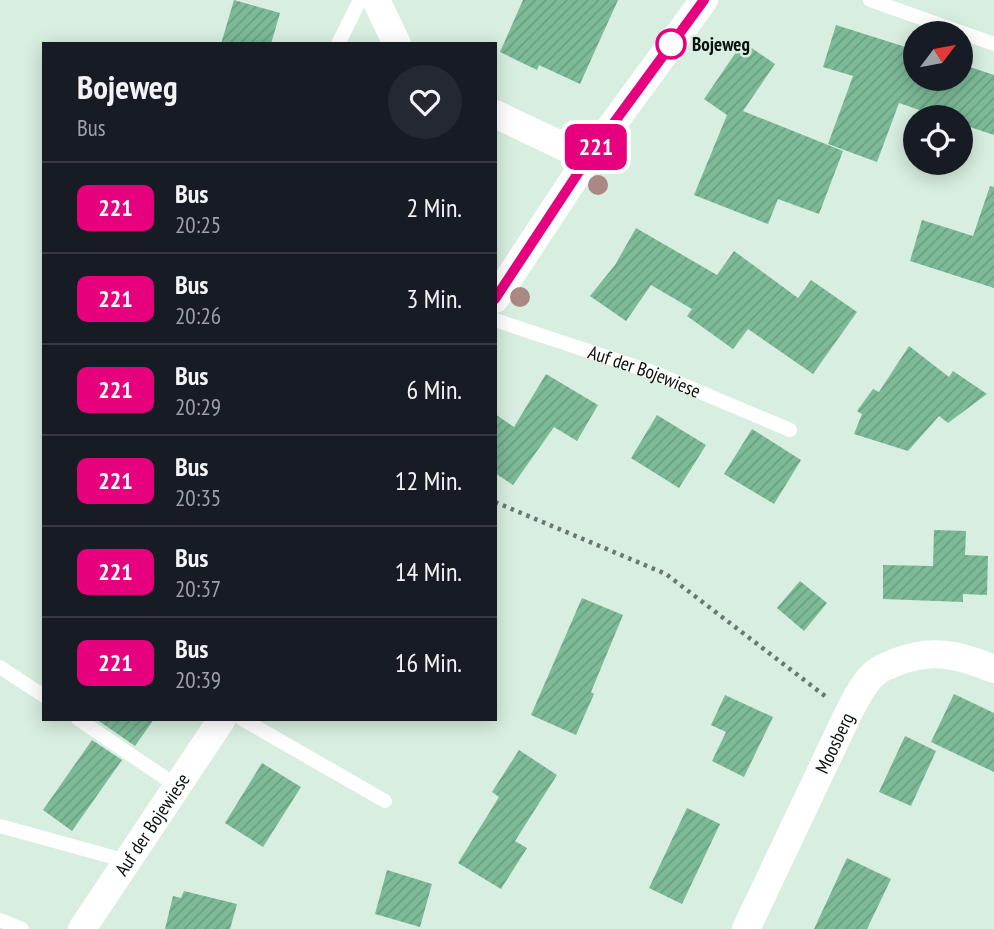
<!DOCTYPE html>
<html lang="de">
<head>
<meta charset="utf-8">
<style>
  :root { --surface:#171b24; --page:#242831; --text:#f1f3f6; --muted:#9ea1a6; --line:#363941 }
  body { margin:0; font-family:"PT Sans Narrow",sans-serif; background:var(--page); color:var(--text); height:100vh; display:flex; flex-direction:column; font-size:26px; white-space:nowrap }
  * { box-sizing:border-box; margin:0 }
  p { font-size:23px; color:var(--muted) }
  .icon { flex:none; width:38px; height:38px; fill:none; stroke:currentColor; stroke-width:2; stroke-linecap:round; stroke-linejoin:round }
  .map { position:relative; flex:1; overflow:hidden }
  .sheet { position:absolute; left:42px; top:42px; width:455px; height:679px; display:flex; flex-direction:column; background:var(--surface); border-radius:0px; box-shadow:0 4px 18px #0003 }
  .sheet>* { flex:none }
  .badge { padding:0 14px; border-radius:10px; font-size:24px; line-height:46px }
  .needle { width:46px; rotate:58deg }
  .fabs { position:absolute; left:903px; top:21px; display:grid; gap:14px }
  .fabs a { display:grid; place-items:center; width:70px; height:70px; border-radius:50%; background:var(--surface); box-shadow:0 4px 18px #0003; font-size:35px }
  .map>.badge { position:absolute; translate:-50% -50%; box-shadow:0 0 0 4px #fff }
  .round { display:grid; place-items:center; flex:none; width:74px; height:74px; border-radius:37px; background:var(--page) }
  .head { display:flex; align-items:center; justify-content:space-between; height:119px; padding:0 35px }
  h1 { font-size:33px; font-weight:800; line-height:52px }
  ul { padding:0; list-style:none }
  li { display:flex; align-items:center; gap:21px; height:91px; padding:0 35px; border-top:2px solid var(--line) }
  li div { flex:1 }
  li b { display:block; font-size:26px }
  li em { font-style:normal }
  li .badge { min-width:77px; font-weight:700; text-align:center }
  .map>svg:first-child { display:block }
</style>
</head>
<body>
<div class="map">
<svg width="994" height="929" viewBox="0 0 994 929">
  <defs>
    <pattern id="building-hatch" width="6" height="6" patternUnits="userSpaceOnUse" patternTransform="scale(1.75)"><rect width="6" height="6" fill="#7dba98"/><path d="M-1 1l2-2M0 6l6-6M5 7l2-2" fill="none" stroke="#6b9f82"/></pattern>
  </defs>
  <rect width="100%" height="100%" fill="#d7eee0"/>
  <path fill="url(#building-hatch)" d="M234 0 280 13 271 44H221Z
    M523 0H618L580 84 539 65 537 70 500 52Z
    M836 25 915 50V79H961V64L994 75V135L961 124V117H940L899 103 877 162 828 144 853 76 823 67Z
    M743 42 775 64 743 111 843 151 819 214 778 199 768 224 694 195 727 115 704 99Z
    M990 186 994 187V288L910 261 922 220 973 236Z
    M636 228 717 275 734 251 798 298 811 280 857 312 813 374 748 329 733 349 687 316 692 309 651 285 626 321 590 296 615 265Z
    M909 346 949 377 953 371 987 394 948 423 939 416 908 451 854 434 862 414 857 411 873 389 879 392Z
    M546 374 598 405 577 441 554 427 513 485 495 473V414L514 427Z
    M657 415 706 445 679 488 631 458Z
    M752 429 801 460 774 504 724 474Z
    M934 530 966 531 965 555 988 556 987 595 963 594V602L883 599V565L933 566Z
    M800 581 827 603 804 631 777 608Z
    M582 598 623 615 591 692 594 694 576 735 531 715Z
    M954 694 994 713V772L931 742Z
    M725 695 773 717 744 777 712 761 726 732 711 725Z
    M96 719H154L135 746Z
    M905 736 936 751 911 806 879 792Z
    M92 740 122 760 72 831 43 810Z
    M519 750 557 775 515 841 527 848 501 889 458 863 499 797 492 792Z
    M262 763 301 787 263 847 225 823Z
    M687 808 720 824 682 904 649 888Z
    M847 858 891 879 867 929H814Z
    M387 870 432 884 420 927 375 914Z
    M184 891 237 904 230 929H165L173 896 181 898Z"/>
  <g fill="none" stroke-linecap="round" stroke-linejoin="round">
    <path stroke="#69786f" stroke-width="4.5" stroke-dasharray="3.5 5" stroke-linecap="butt" d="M495 502 666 574 825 696"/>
    <g stroke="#fff" stroke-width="14">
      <path d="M870 0 994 44"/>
      <path d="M338 44 360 0"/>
      <path id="s1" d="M495 320 655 373 790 430"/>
      <path d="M0 667 44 696"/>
      <path d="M78 719 177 786"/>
      <path d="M242 719 385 801"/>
      <path d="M0 826 127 861"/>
      <path d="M0 920 22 929"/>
    </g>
    <g stroke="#fff" stroke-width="28">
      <path d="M376 0 397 44"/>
      <path d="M495 114 588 158"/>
      <path d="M495 299 588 158 704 0"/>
      <path id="s2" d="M82 929 222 719"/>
      <path id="s3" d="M746 929 848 714C855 700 866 678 879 670 883 667 890 665 894 663 931 648 958 654 994 669"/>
    </g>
  </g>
  <g fill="#aa8984">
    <circle cx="598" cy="185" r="10"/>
    <circle cx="520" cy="297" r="10"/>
  </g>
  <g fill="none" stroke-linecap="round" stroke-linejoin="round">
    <g stroke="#fff" stroke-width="16">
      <path id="line" d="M495 299 588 158 704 0"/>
    </g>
    <use href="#line" stroke="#e6007e" stroke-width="10"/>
  </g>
  <circle fill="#fff" stroke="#e6007e" stroke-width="3.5" cx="671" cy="44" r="14"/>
  <g text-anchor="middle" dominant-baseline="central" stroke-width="5" stroke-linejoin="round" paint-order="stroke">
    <g font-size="19" font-weight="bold" fill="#09110c" stroke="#d7eee0" text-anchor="start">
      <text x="692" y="44">Bojeweg</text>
    </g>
    <g font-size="19" fill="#09110c" stroke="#d7eee0">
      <text stroke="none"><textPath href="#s1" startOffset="158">Auf der Bojewiese</textPath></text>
      <text stroke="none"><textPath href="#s3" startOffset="206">Moosberg</textPath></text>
      <text stroke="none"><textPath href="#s2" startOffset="126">Auf der Bojewiese</textPath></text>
    </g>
  </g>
</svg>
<div class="fabs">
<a><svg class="needle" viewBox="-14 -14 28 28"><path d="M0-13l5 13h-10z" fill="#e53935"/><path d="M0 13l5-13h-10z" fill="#9ea1a6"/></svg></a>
<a><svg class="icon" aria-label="locate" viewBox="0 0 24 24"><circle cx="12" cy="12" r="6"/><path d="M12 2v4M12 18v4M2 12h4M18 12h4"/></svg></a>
</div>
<b class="badge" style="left:596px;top:147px;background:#e6007e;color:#fff">221</b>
<section class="sheet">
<div class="head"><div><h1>Bojeweg</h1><p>Bus</p></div><a class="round"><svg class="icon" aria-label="heart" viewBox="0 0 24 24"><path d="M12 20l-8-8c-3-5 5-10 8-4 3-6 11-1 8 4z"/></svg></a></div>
<ul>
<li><span class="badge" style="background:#e6007e;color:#fff">221</span><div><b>Bus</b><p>20:25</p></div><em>2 Min.</em></li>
<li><span class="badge" style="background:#e6007e;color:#fff">221</span><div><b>Bus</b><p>20:26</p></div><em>3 Min.</em></li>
<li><span class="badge" style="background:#e6007e;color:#fff">221</span><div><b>Bus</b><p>20:29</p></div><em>6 Min.</em></li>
<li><span class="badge" style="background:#e6007e;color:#fff">221</span><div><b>Bus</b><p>20:35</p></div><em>12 Min.</em></li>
<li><span class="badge" style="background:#e6007e;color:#fff">221</span><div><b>Bus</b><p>20:37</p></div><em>14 Min.</em></li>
<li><span class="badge" style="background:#e6007e;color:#fff">221</span><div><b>Bus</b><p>20:39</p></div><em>16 Min.</em></li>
</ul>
</section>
</div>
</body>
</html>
